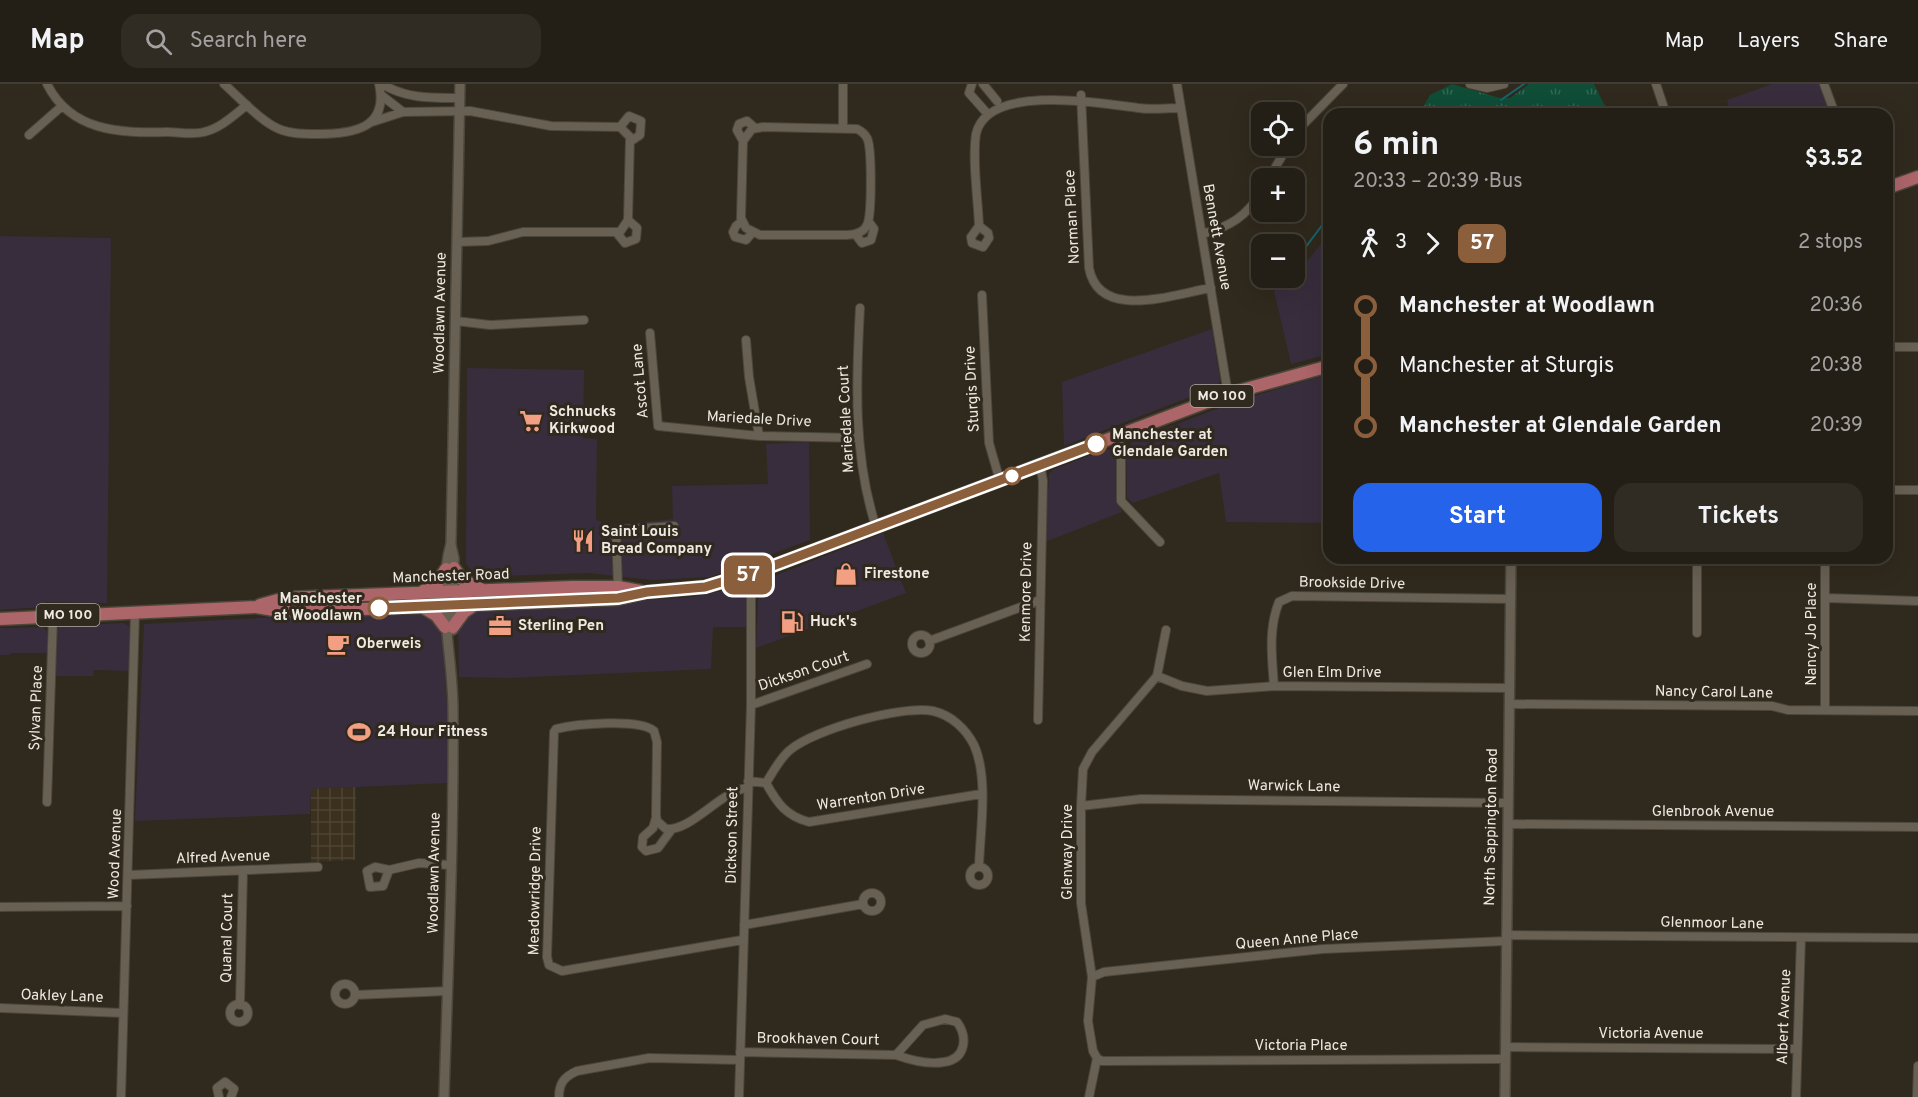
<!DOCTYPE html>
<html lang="en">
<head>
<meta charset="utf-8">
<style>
  :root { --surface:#241f16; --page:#302c23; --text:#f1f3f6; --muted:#a3a2a1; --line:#413d35; --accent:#2563eb }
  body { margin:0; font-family:Overpass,sans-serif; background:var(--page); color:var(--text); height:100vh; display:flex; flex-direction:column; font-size:22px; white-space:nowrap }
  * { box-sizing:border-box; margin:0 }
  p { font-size:20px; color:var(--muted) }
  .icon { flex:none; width:33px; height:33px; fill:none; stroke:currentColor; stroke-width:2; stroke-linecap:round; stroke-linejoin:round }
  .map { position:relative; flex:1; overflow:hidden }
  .drawer { position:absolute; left:1323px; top:24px; width:570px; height:456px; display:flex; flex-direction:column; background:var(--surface); border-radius:18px; box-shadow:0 6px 24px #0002,0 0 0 2px var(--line) }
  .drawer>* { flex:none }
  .badge { padding:0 12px; border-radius:9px; font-size:21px; line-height:39px }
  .tools { position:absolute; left:1251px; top:18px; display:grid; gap:12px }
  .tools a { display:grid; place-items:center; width:54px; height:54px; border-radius:12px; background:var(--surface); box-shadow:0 6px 24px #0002,0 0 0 2px var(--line); font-size:30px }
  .map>.badge { position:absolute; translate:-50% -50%; box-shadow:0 0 0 3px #fff }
  .legs { display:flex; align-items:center; gap:9px; height:66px; padding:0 30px; font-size:20px }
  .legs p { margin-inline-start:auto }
  .headline { display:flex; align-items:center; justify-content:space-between; height:102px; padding:0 30px }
  h1 { font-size:33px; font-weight:700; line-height:45px }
  .button { display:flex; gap:12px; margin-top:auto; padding:12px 30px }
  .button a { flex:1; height:69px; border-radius:18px; background:var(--accent); color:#fff; font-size:24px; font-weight:700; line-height:69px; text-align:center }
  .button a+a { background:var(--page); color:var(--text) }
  ul { padding:0 30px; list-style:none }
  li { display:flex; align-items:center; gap:21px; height:60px; font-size:22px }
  li i { display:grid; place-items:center; width:9px; height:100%; margin:0 8px; background:currentColor }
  li i::after { content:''; width:15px; height:15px; margin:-8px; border:4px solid; border-radius:50%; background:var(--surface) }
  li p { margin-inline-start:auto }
  li:first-child i { background:linear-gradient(#0000 50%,currentColor 0) }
  li:last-child i { background:linear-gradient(currentColor 50%,#0000 0) }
  header { display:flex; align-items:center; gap:36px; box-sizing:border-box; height:84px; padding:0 30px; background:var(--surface); border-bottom:2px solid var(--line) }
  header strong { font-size:28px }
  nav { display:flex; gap:33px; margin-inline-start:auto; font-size:21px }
  .search { width:420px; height:54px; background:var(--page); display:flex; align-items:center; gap:15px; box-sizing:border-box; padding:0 21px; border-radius:18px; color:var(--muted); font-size:22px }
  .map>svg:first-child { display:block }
</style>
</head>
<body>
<header>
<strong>Map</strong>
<div class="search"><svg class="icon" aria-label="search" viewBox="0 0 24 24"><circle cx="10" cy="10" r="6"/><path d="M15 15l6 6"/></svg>Search here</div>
<nav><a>Map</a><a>Layers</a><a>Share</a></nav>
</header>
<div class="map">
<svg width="1918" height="1013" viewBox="0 0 1918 1013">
  <defs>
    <pattern id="industrial-grid" width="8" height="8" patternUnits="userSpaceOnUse" patternTransform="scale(1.5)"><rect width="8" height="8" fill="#3a301d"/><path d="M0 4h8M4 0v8" fill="none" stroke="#4d4433"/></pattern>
    <pattern id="park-tufts" width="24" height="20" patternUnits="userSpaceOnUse" patternTransform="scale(1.5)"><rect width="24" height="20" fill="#0f4d37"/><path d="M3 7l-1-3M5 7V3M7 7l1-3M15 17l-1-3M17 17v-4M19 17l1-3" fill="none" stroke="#326754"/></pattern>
  </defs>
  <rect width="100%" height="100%" fill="#30291d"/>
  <path fill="#382d3c" d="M1772 0H1827L1838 30H1731L1727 16Z
    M1329 150V270L1291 280 1271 194H1294L1295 179 1308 176Z
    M0 152 111 154 107 519 45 518 42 523 0 526Z
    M1212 245 1220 296 1218 302 1064 362 1062 298Z
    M467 284 584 286 583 354 597 355 596 436 611 441 673 435 672 402 768 400 766 360 809 358 810 456 710 493 651 496 589 489 476 493 466 479Z
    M1329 290V439L1226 438 1219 389 1133 419 1127 414 1126 365 1133 357 1237 317Z
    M1108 365 1116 369 1117 416 1122 428 1045 458 1049 390 1054 385Z
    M883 449 906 509 756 564 759 498Z
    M736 504 745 507 748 514 747 543H713L711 585 509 594 459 593 458 541 474 526 693 513Z
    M415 526 433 532 442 546 448 637V699L311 705 310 730 135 737 144 540Z
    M124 539 129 542 130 587 94 586 93 592H55L57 546 60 542Z
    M43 543 47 548V569H10V571H0V544Z"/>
  <path fill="url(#industrial-grid)" d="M356 703 355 776 311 778V705Z"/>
  <path fill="url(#park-tufts)" d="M1452 0 1500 14H1510L1529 0H1594L1609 30H1419L1430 11Z"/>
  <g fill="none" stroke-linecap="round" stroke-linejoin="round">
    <path stroke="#18646e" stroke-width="2" d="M1501 16 1524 0
      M1296 176 1329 132"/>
    <g stroke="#4b463b" stroke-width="10">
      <path id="minor" d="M47 0C71 48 120 49 167 48 179 48 193 51 204 48 221 44 234 31 247 21
        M224 0C240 14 255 32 273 42 286 50 303 50 318 50 352 50 389 45 379 0
        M382 0C407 15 431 14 460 14
        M972 0 969 9 985 27
        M983 0 997 17
        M1177 0 1228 310
        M1470 0 1487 4 1504 0
        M1656 0 1666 30
        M1824 0 1835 30
        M381 11 403 28
        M1081 11 1089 184C1099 238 1174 210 1211 204
        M372 38 403 28 470 27 551 42 620 43 630 53 628 136 620 148H523L488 157 457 158
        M620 43 629 32 641 37 640 51 631 57
        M763 43 857 45C861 47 865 50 867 54 872 63 872 132 867 141 864 148 855 151 847 151H760L746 144 741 134 743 57 752 45Z
        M843 44V0
        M1294 50 1343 0
        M29 51 62 22
        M743 57 737 46 739 40 747 37 755 44
        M1269 94 1288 62
        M742 137 736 142 733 148 735 153 746 156 752 149
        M979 142 971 153 972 159 983 163 989 154 988 149 979 142C978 114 972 77 976 50 987 0 1095 18 1138 24 1151 26 1166 24 1179 24
        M616 148 625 159 636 155 637 144 628 136
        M1202 150C1230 143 1247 132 1262 107
        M856 151 862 159 871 156 874 145 869 138
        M982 211 989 359 1000 397
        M860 224C856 298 853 372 876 443
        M456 237 490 241 584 236
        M650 249 658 342 759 352 859 354
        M746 256 749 293 759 352
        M1887 263H1918
        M1118 352 1121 364V417L1160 458
        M1887 406H1918
        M1697 474V549
        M1825 474V626
        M618 503 616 446 674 442
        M1826 514 1918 517
        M912 560a9 9 0 1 1 18 0a9 9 0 1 1-18 0Z
        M929 557 1040 516
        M1157 592 1182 602 1207 607 1274 602 1509 604
        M1274 602C1272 574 1268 545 1279 518L1292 512 1510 515
        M1509 620 1772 622 1788 626 1918 627
        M751 621 867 580
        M1038 636 1043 397 1040 381
        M748 697 766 699
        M766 699C773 688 780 674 790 666 815 645 902 621 933 627 951 631 966 645 974 661 989 694 980 747 979 783
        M766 699C777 719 786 732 809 738L981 710
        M47 718 53 532
        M1081 722 1141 715 1508 719
        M656 734 653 744 643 753 642 763 646 767 658 764 672 745
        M1508 740 1918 743
        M970 792a9 9 0 1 1 18 0a9 9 0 1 1-18 0Z
        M389 786 383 802 370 803 367 787 375 783 389 786 419 779 450 781
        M129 791 318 783
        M863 818a9 9 0 1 1 18 0a9 9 0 1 1-18 0Z
        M0 823 127 822
        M744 841 863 820
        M1506 851 1918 854
        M742 856 562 887 549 881 547 873 554 648 556 645C576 640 640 634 654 647L657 658 656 731 657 737 666 745C692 747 719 708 747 704
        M1092 893 1104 888 1323 865 1506 857
        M335 910a10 10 0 1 1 20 0a10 10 0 1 1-20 0Z
        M355 911 448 907
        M230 929a9 9 0 1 1 18 0a9 9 0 1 1-18 0Z
        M240 921 243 787
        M0 924 123 929
        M945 935 957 938C968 953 966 975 944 978 928 981 910 976 896 971L923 941Z
        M1505 963 1797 965
        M740 968 896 971
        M1097 974 1102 977 1505 975
        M121 1013 135 528
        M219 1013 217 1004 225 998 234 1005 231 1013
        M559 1013C559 999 564 993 577 987L649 974 740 976
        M739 1013 751 621V490
        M1089 1013 1097 974 1093 967 1088 937 1092 893 1081 819V722L1083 685 1092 668 1157 592 1166 546
        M1796 1013 1801 854
        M1917 1013 1918 982"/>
    </g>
    <g stroke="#4b463b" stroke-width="12">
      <path id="tertiary" d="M451 461 454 474 453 546
        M444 1013C448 884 454 755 453 626 453 570 436 514 451 459L460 0
        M1505 1013 1511 474"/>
    </g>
    <g stroke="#4b463b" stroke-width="15">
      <path id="primary" d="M1887 104 1918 93
        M454 484 463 496 481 505
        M422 508 437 499 446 485
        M260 521 285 514 572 503H618L640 507
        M421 522 436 531 445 543
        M0 535 256 523 286 528 618 515 647 508 705 503 770 483 1228 310 1329 282
        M453 543 464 528 476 520"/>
    </g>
    <use href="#minor" stroke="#686053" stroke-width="8"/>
    <use href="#tertiary" stroke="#686053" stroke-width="9"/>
    <use href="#primary" stroke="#ac6569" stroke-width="12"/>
  </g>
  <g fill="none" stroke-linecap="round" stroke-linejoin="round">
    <g stroke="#fff" stroke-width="14">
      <path id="line-1" d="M379 524 618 514 647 508 705 503 770 483 1096 360"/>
    </g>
    <use href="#line-1" stroke="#8b5e3c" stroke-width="9"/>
  </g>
  <defs>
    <g id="supermarket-bare" transform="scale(1.8)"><path d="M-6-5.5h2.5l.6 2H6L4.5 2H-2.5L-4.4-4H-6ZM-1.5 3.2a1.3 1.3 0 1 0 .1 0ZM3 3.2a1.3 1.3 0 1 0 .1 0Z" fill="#f39f84" stroke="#30291d" stroke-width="2.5" paint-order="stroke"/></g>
    <g id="restaurant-bare" transform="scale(1.8)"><path d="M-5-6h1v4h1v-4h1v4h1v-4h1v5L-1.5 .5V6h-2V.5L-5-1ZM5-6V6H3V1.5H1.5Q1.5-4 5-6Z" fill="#f39f84" stroke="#30291d" stroke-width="2.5" paint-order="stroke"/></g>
    <g id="shop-bare" transform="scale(1.8)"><path d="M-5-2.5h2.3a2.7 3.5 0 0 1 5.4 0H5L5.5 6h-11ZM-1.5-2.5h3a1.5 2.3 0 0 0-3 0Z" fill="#f39f84" stroke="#30291d" stroke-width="2.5" paint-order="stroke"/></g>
    <g id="fuel-bare" transform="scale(1.8)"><path d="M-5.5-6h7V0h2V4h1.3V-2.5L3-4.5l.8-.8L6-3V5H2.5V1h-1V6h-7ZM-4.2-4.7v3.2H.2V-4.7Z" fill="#f39f84" stroke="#30291d" stroke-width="2.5" paint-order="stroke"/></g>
    <g id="office-bare" transform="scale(1.8)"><path d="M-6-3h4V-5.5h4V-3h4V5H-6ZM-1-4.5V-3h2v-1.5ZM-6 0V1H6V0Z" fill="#f39f84" stroke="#30291d" stroke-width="2.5" paint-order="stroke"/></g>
    <g id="cafe-bare" transform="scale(1.8)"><path d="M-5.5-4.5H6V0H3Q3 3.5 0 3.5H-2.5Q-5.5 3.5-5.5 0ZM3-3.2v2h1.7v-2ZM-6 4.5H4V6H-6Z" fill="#f39f84" stroke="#30291d" stroke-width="2.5" paint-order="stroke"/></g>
    <g id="stadium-bare" transform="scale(1.8)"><path d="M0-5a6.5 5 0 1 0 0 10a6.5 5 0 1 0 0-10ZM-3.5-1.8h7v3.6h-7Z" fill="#f39f84" stroke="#30291d" stroke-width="2.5" paint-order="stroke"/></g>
  </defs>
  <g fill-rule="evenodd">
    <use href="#supermarket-bare" x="531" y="337"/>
    <use href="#restaurant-bare" x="583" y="457"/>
    <use href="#shop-bare" x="846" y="490"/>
    <use href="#fuel-bare" x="792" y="538"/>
    <use href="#office-bare" x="500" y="542"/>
    <use href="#cafe-bare" x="338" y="560"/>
    <use href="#stadium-bare" x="359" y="648"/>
  </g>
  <g fill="#fff" stroke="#8b5e3c" stroke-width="3">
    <circle cx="1096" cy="360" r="10"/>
    <circle cx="1012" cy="392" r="8"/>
    <circle cx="379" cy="524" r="10"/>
  </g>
  <g text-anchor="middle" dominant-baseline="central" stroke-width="6" stroke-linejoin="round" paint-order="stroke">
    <g fill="#30291d" stroke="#b5afa6" stroke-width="1.5">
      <rect x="1190.5" y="301" width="63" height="22" rx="4.5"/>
      <rect x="36.5" y="520" width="63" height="22" rx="4.5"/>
    </g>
    <g font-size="14" font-weight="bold" fill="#eee9e1">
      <text x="1222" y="312">MO 100</text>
      <text x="68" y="531">MO 100</text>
    </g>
    <g font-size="15" fill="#eee9e1" stroke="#30291d">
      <text transform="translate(1073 133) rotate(-93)">Norman Place</text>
      <text transform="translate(1216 153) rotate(80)">Bennett Avenue</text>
      <text transform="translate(441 229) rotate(-89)">Woodlawn Avenue</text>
      <text transform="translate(641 297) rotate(-95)">Ascot Lane</text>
      <text transform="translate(973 305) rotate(-93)">Sturgis Drive</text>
      <text transform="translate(847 335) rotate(-93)">Mariedale Court</text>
      <text transform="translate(759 336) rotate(3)">Mariedale Drive</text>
      <text transform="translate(451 493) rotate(-2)">Manchester Road</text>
      <text transform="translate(1352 500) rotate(1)">Brookside Drive</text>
      <text transform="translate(1027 508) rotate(-89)">Kenmore Drive</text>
      <text transform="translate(1812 550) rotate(-90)">Nancy Jo Place</text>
      <text transform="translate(804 588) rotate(-19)">Dickson Court</text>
      <text x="1332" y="589">Glen Elm Drive</text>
      <text transform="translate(1714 609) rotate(1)">Nancy Carol Lane</text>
      <text transform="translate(37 624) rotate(-88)">Sylvan Place</text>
      <text transform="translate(1294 703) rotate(1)">Warwick Lane</text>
      <text transform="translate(871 714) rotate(-9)">Warrenton Drive</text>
      <text x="1713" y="728">Glenbrook Avenue</text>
      <text transform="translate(1492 743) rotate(-89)">North Sappington Road</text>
      <text transform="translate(733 751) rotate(-89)">Dickson Street</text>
      <text transform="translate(1068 768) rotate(-90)">Glenway Drive</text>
      <text transform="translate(116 770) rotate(-88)">Wood Avenue</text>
      <text transform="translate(223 774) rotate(-2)">Alfred Avenue</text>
      <text transform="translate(435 789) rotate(-89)">Woodlawn Avenue</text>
      <text transform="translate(536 807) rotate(-89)">Meadowridge Drive</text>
      <text transform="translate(1712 840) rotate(1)">Glenmoor Lane</text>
      <text transform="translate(228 854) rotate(-89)">Quanal Court</text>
      <text transform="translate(1297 856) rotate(-5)">Queen Anne Place</text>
      <text transform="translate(62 913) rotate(2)">Oakley Lane</text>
      <text transform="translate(1785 933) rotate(-88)">Albert Avenue</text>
      <text x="1651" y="950">Victoria Avenue</text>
      <text transform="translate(818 956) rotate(1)">Brookhaven Court</text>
      <text x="1301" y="962">Victoria Place</text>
    </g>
    <g font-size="15" font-weight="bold" fill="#eee9e1" stroke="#30291d" text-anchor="start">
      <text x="549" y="328">Schnucks<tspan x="549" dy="17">Kirkwood</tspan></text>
      <text x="601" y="448">Saint Louis<tspan x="601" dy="17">Bread Company</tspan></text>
      <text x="864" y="490">Firestone</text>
      <text x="810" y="538">Huck's</text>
      <text x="518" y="542">Sterling Pen</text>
      <text x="356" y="560">Oberweis</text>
      <text x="377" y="648">24 Hour Fitness</text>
    </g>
    <g font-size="15" font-weight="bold" fill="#eee9e1" stroke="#30291d" text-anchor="start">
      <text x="1112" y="351">Manchester at<tspan x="1112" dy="17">Glendale Garden</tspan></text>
      <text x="362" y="515" text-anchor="end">Manchester<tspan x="362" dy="17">at Woodlawn</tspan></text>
    </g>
  </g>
</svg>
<div class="tools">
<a><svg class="icon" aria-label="locate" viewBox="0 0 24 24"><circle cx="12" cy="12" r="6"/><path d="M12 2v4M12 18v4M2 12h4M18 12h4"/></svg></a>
<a>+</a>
<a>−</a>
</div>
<b class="badge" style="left:748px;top:491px;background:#8b5e3c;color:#fff">57</b>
<section class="drawer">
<div class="headline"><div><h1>6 min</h1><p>20:33 – 20:39 · Bus</p></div><b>$3.52</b></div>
<div class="legs"><svg class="icon" aria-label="walk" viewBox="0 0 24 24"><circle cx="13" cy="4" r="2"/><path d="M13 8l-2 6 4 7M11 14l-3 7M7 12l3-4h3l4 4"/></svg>3<svg class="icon" aria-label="forward" viewBox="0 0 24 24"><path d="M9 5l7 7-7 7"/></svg><b class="badge" style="background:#8b5e3c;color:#fff">57</b><p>2 stops</p></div>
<ul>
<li><i style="color:#8b5e3c"></i><b>Manchester at Woodlawn</b><p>20:36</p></li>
<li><i style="color:#8b5e3c"></i><span>Manchester at Sturgis</span><p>20:38</p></li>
<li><i style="color:#8b5e3c"></i><b>Manchester at Glendale Garden</b><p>20:39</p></li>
</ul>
<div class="button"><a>Start</a><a>Tickets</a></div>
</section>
</div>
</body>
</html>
